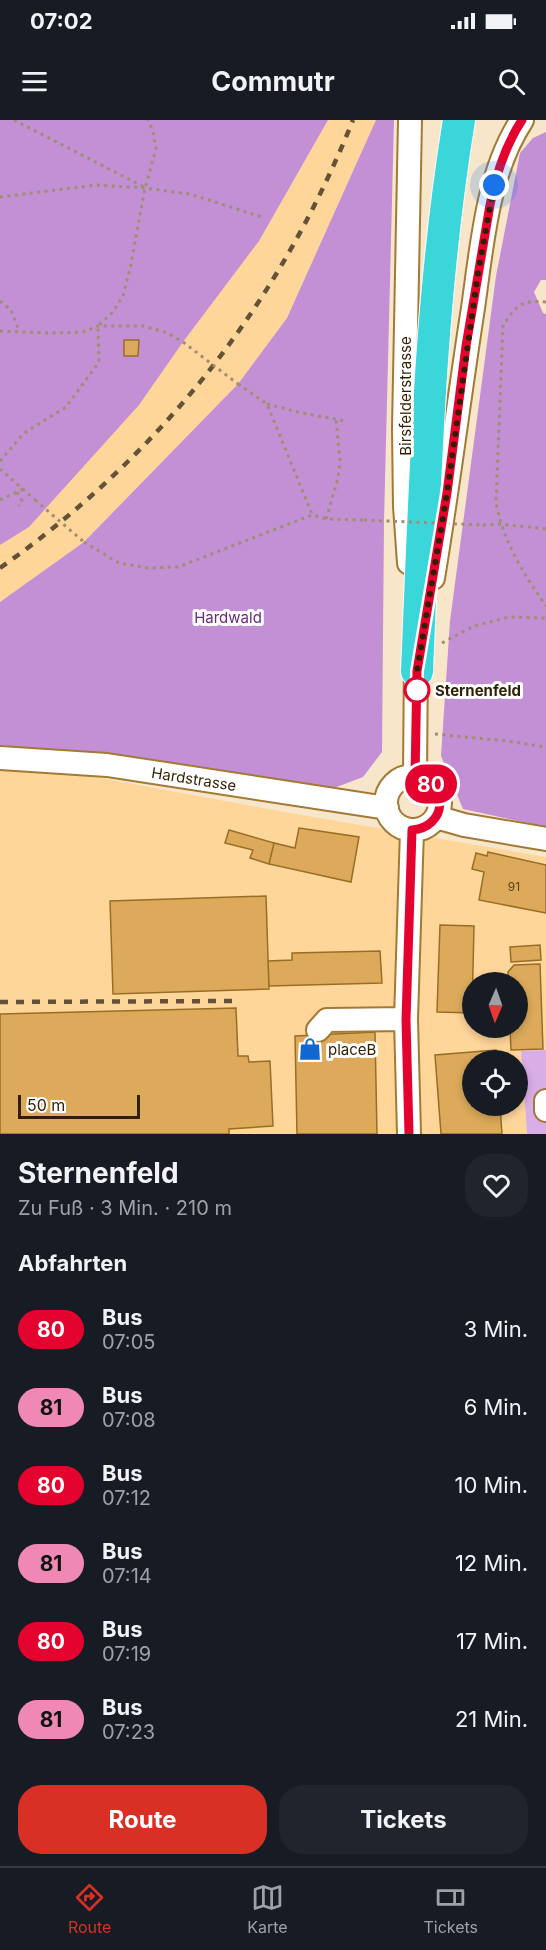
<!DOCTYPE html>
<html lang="de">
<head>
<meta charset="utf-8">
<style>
  :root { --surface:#171b24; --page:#20242c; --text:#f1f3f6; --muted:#9ea1a6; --line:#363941; --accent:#d93025 }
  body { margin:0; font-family:Inter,sans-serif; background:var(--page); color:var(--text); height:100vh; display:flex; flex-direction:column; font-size:22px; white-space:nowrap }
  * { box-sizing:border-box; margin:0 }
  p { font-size:20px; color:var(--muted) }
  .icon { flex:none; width:33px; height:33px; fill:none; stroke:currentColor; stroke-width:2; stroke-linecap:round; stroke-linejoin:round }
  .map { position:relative; height:1014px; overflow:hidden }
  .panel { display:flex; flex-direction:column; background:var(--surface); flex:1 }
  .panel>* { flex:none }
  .badge { padding:0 12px; border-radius:20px; font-size:21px; line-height:39px }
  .needle { width:39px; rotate:182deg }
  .fabs { position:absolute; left:462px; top:852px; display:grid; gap:12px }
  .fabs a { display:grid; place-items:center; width:66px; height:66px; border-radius:50%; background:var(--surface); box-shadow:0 3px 9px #0003; font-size:30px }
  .scale { position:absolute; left:18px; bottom:15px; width:122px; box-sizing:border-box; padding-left:6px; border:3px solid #301f02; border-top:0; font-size:16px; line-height:21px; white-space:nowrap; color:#301f02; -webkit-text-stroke:4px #fff; paint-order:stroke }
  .you { position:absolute; width:30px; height:30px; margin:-15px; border:4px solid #fff; border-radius:50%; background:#1a73e8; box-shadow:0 0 0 9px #1a73e833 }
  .map>.badge { position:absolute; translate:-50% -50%; box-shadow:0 0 0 3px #fff }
  h2 { padding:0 18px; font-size:22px; line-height:54px }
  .round { display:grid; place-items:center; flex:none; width:63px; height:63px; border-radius:24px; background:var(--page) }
  .head { display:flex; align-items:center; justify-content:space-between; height:102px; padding:0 18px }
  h1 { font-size:28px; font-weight:700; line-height:45px }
  .action { display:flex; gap:12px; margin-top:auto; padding:12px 18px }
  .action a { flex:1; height:69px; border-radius:24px; background:var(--accent); color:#fff; font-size:24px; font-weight:700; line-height:69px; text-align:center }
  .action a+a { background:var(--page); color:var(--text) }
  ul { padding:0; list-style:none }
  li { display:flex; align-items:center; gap:18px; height:78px; padding:0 18px }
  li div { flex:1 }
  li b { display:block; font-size:22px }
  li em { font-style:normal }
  li .badge { min-width:66px; font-weight:700; text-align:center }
  .status { display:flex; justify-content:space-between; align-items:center; height:42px; padding:0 30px; background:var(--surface); direction:ltr }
  .status svg { height:16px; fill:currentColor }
  header { display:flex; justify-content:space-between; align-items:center; height:78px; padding:0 18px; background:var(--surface); font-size:27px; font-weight:700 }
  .menu { display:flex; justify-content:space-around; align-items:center; height:84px; border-top:2px solid var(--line); background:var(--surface); font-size:16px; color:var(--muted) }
  .menu a { display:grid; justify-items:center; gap:3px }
  .menu .on { color:var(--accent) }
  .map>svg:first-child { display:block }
</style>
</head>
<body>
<div class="status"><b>07:02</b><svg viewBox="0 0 49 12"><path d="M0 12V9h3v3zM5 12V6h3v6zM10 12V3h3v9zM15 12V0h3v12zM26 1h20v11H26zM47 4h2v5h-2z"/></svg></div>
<header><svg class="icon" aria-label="menu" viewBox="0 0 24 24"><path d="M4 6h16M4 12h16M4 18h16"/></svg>Commutr<svg class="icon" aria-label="search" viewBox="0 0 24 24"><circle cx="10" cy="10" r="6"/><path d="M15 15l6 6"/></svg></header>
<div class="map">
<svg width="546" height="1014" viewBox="0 0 546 1014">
  <rect width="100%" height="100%" fill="#f8e6cb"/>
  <path fill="#ffd69a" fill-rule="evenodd" d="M328 0H376L287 198 238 264 84 422 0 482V425L29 407 139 285 183 222 259 121Z
    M0 649 69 652 290 693 546 737V930L521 931 527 1014H0ZM472 862H518V908H472ZM472 940H518V986H472Z"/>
  <path fill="#d9aee7" d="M546 930V1014H527L521 931Z"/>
  <path fill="#c38fd5" d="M0 0H328L259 121 183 222 139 285 29 407 0 425Z
    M376 0H394L384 402 382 632 363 657 334 668 0 628V482L84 422 238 264 287 198Z
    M546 12V160H541L534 172 543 193 546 194V707L463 689 441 636 450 501 496 156 520 33 533 18Z"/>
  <path fill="#dcaa5a" stroke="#986e27" stroke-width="1.5" d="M124 220H139L138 236H124Z
    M299 708 359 717 351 762 269 744 274 723 295 728Z
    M229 710 274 723 269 744 250 738 253 730 225 723Z
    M488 732 546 745V793L479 780 484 752 472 749 476 733 487 736Z
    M488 732 546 745V793L479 780 484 752 472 749 476 733 487 736Z
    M266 776 269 869 113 874 110 781Z
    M440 805 474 806 472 893 437 892Z
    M540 825 541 840 511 842 510 827Z
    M380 831 382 863 269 866 268 841 292 840V833Z
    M540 844 543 929 511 930 510 908H518V862H509L508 852 514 845Z
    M236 888 238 936H248L249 942 270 941 273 1006 229 1009V1014H0V894Z
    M375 912 377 1014H297L295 916Z
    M496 930 497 940H472V986H500L502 1014H441L435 935Z"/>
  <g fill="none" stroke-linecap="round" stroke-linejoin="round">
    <g stroke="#a37933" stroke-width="26">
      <path id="minor" d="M409 443 405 386 404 308 410 0
        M433 458C448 368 459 278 473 188 482 126 487 53 522 0
        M0 638 107 645 387 688
        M386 683a27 27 0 1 1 54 0a27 27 0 1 1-54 0Z
        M415 657 416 535
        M436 697 464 705 546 719
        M318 910 327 900 406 899
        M546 981V990
        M409 1014 406 899 412 710"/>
    </g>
    <g stroke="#fff" stroke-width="34">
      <path id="highway" d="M417 551C425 367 429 182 459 0"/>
    </g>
    <path stroke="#a08e72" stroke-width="3" stroke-dasharray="3 4.5" stroke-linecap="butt" d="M14 0 144 67
      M0 77 96 65 145 68 190 74 265 98
      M0 181 11 190 19 211
      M546 182C521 180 517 185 503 205L496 383C504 423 523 453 546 486
      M0 211 50 213 83 212 98 206H143L165 212 183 222
      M238 264 267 284 312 394
      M267 284 302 293 346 301
      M0 341 24 313 66 287 99 242 98 206 112 193 123 176 131 144 145 68 156 29 153 11 148 0
      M0 349 35 380
      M17 372 22 381 19 386
      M0 380 23 369
      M326 399 338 358 340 341 336 298
      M483 405 500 404 546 409
      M84 422 119 443 148 448 178 447 312 395 326 399 364 400
      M442 523 474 506 509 497 546 498
      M435 614 507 621 546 627"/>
    <use href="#minor" stroke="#fff" stroke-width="22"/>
    <use href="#highway" stroke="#3bd6da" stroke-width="32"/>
    <path stroke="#635236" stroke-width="4.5" stroke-dasharray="8 8" stroke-linecap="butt" d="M0 448C162 334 279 184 353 0
      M0 882 234 881"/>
    <path stroke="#a08e72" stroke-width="3" stroke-dasharray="3 4.5" stroke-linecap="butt" d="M183 222 238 264
      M35 380 84 422
      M364 400 483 405"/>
  </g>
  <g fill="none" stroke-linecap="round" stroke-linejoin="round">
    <g stroke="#fff" stroke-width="14">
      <path id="line" d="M409 1014 406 900 412 710C447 707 450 664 415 657L417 551 447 373 466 226 490 85C496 54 505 26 522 0"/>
    </g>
    <use href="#line" stroke="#e4032e" stroke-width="9"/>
    <path stroke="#301f02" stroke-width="6" stroke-dasharray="0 10.8" d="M417 570V551L447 373 478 153 494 65"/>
  </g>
  <defs>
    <g id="shop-bare" transform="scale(1.8)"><path d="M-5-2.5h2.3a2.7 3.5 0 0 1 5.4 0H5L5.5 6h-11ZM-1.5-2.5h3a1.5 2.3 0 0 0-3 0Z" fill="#1167d0" stroke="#fff" stroke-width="2.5" paint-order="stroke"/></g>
  </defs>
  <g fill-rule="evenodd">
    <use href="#shop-bare" x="310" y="929"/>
  </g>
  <circle fill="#fff" stroke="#e4032e" stroke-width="3" cx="417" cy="570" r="12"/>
  <g text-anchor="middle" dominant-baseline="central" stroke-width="6" stroke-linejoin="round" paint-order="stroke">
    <g font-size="12" fill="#5b4218">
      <text x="514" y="766">91</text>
    </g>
    <g font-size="15" fill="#301f02" stroke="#fff">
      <text transform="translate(405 276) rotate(-90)">Birsfelderstrasse</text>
      <text transform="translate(194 659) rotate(9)">Hardstrasse</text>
    </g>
    <g font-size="15" fill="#69297d" stroke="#fff">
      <text x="228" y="497">Hardwald</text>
    </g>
    <g font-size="15" font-weight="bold" fill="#301f02" stroke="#fff" text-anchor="start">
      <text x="435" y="570">Sternenfeld</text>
    </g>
    <g font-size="15" fill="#301f02" stroke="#fff" text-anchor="start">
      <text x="328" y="929">placeB</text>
    </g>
  </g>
</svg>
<div class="fabs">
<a><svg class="needle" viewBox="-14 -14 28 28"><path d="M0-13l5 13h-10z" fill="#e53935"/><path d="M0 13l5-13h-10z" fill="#9ea1a6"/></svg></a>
<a><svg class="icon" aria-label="locate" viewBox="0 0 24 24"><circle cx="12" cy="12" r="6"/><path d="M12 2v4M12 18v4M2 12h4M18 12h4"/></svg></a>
</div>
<div class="scale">50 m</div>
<div class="you" style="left:494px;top:65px"></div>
<b class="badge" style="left:431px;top:664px;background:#e4032e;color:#fff">80</b>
</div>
<section class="panel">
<div class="head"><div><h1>Sternenfeld</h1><p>Zu Fuß · 3 Min. · 210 m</p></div><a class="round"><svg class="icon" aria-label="heart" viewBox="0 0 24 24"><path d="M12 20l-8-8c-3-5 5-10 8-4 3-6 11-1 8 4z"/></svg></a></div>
<h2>Abfahrten</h2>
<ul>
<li><span class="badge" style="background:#e4032e;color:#fff">80</span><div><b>Bus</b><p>07:05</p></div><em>3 Min.</em></li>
<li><span class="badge" style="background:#f088b6;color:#111">81</span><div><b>Bus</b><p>07:08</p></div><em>6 Min.</em></li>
<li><span class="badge" style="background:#e4032e;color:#fff">80</span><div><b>Bus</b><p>07:12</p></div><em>10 Min.</em></li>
<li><span class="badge" style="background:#f088b6;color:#111">81</span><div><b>Bus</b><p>07:14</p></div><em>12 Min.</em></li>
<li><span class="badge" style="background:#e4032e;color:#fff">80</span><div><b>Bus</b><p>07:19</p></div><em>17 Min.</em></li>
<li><span class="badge" style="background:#f088b6;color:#111">81</span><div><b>Bus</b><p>07:23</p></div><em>21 Min.</em></li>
</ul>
<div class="action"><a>Route</a><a>Tickets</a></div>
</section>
<nav class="menu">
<a class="on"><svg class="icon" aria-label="directions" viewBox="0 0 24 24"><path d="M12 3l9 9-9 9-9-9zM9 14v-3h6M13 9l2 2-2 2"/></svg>Route</a>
<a><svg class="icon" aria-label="map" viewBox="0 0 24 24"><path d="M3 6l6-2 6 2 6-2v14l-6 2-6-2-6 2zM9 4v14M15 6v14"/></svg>Karte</a>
<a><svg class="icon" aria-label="tickets" viewBox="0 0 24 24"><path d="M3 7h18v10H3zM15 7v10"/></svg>Tickets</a>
</nav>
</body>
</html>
